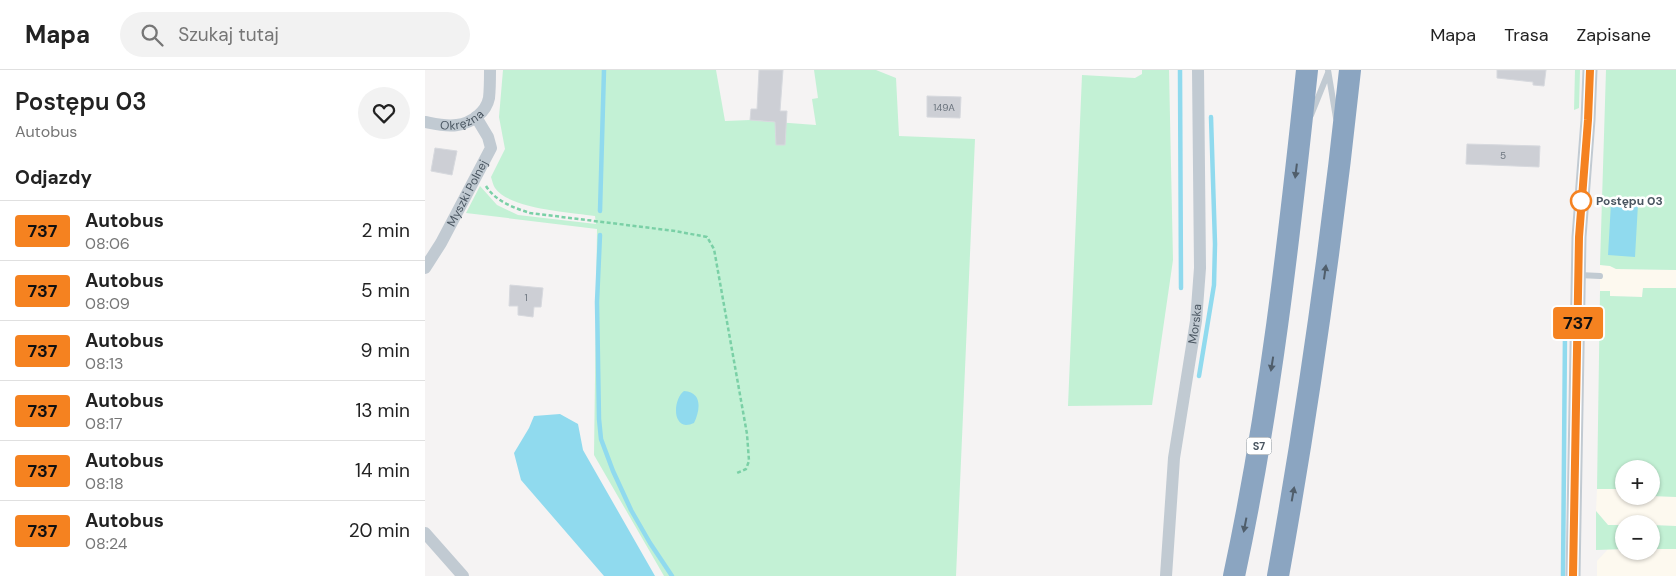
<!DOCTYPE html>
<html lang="pl">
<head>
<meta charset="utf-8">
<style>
  :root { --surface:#fff; --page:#f2f2f2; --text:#222; --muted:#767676; --line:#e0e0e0 }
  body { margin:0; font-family:"DM Sans",sans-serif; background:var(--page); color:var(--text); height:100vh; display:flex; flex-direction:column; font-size:19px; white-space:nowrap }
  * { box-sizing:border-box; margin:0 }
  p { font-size:16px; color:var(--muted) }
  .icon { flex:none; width:28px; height:28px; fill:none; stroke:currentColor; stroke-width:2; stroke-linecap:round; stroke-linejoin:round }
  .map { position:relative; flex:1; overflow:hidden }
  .details { display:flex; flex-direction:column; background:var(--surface); width:425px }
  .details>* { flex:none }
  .badge { padding:0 10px; border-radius:4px; font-size:18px; line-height:32px }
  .buttons { position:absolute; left:1190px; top:390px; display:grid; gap:10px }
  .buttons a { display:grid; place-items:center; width:45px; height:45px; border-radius:50%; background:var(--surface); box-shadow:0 1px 4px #0004; font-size:25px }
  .map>.badge { position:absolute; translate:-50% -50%; box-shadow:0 0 0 2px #fff }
  h2 { padding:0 15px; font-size:19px; line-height:45px }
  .round { display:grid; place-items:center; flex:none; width:52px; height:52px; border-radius:26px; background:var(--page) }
  .overview { display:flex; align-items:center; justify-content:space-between; height:85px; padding:0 15px }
  h1 { font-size:24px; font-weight:600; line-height:38px }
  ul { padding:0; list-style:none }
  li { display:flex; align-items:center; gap:15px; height:60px; padding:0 15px; border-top:1px solid var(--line) }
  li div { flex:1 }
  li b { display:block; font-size:19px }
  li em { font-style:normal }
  li .badge { min-width:55px; font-weight:700; text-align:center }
  header { display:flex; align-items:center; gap:30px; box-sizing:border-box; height:70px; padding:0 25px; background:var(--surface); border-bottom:1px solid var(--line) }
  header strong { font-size:24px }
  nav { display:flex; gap:28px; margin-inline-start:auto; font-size:18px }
  .search { width:350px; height:45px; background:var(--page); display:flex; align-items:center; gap:12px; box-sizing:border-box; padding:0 18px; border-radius:28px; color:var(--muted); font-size:19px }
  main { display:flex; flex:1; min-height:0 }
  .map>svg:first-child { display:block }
</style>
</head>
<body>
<header>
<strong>Mapa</strong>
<div class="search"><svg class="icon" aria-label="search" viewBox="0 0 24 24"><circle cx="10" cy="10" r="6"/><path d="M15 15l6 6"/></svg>Szukaj tutaj</div>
<nav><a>Mapa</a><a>Trasa</a><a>Zapisane</a></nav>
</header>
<main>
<section class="details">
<div class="overview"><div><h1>Postępu 03</h1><p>Autobus</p></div><a class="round"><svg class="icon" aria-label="heart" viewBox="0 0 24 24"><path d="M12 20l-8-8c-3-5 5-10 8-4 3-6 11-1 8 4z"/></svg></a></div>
<h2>Odjazdy</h2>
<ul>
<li><span class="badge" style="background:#f58220;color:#111">737</span><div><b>Autobus</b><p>08:06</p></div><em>2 min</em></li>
<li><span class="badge" style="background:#f58220;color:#111">737</span><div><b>Autobus</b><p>08:09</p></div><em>5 min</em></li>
<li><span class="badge" style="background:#f58220;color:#111">737</span><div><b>Autobus</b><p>08:13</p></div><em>9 min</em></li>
<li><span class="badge" style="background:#f58220;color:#111">737</span><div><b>Autobus</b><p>08:17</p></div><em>13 min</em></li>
<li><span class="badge" style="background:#f58220;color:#111">737</span><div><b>Autobus</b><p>08:18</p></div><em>14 min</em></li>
<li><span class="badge" style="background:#f58220;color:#111">737</span><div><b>Autobus</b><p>08:24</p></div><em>20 min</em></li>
</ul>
</section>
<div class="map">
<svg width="1251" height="506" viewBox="0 0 1251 506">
  <rect width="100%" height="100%" fill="#f5f3f3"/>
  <path fill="#fdf9ef" d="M1175 195 1185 196 1191 199 1251 200V218H1218L1217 227 1185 226V221H1175Z
    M1172 419H1199V426H1226L1227 419V426L1251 427V456L1226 455V454L1183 455 1171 441Z
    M1183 479 1226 481V479H1251V506H1172V491Z"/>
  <path fill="#c3f1d5" d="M78 0H291L300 51 325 50 391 55 387 29 393 28 389 0H451L471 8 474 66 550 69 531 506H239L169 385 172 159 41 143 55 116 72 135 93 145 171 154 170 146C145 142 84 139 70 118 68 115 67 110 66 107L80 79 74 47Z
    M717 0H744L748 190 727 335 643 336 657 5 710 8 717 4Z
    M1150 0H1155L1154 38 1149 40Z
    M1181 0H1251V200L1191 199 1185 196 1175 195Z
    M1218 218H1251V427L1227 426 1226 399H1199V419H1172L1175 221H1185V226L1217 227Z
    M1171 441 1183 455H1199V479L1171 480Z
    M1226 455 1251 456V479H1226Z"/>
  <path fill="#90daee" d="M1186 133 1213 134 1210 187 1183 185Z
    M259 321C278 322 275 341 269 353 266 354 264 355 261 355 246 353 250 327 259 321Z
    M135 344 153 354 158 380 230 506H179L96 410 89 383 104 358 109 346Z"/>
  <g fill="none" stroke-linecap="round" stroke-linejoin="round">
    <path stroke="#90daee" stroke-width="4.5" d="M755 0 756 218
      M175 141 179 0
      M175 165 172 232 174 349 176 369 188 401 206 440 225 473 247 506
      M774 306 789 215 790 174 786 47
      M1138 506 1140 263"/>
  </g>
  <path fill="#cdcfd5" stroke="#d7d9de" d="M334 0H358L355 41H362L360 75H351L350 52 325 50 326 39H332Z
    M1072 0H1121L1119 16 1108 15V12L1072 8Z
    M502 26 536 27 535 48 502 47Z
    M1042 74 1115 76 1114 97 1041 94Z
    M10 78 32 81 27 105 6 101Z
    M85 215 118 218 116 237H109L108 247 93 245V236H84Z"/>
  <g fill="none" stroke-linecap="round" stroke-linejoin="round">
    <path stroke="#7ad0a6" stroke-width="2.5" stroke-dasharray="4 2.5" stroke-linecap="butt" d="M61 116C70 131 89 138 105 143L250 161 282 167 289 179 322 364 324 391 321 399 312 403"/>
    <path stroke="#c1cad2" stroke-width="6" d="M903 0 911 48
      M886 45 903 3
      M1154 205 1175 206"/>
    <g stroke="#c1cad2" stroke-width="12">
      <path id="s1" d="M0 52C10 54 22 57 32 55 46 53 61 43 64 28 65 19 65 9 65 0"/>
      <path id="s2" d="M0 198 16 173 66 78 63 67 51 47"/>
      <path d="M0 463 38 506"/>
      <path id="s3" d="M741 506 749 388 771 251 775 198 773 0"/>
    </g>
    <path stroke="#c1cad2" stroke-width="15" d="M1148 506 1154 167 1163 50 1165 0"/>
    <path stroke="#8ba5c1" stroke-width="22" d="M809 506C845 339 864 170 882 0
      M853 506C883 339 907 169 925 0"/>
  </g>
  <defs><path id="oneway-solid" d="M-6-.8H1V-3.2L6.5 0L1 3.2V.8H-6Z" transform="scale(1.25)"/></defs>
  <g fill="#505e6b">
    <use href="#oneway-solid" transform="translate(871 101) rotate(97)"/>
    <use href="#oneway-solid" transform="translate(900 202) rotate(-82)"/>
    <use href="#oneway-solid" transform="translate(847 294) rotate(99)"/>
    <use href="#oneway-solid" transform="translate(868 424) rotate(-80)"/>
    <use href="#oneway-solid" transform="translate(820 455) rotate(101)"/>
  </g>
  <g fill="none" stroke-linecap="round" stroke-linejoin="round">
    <g stroke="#fff" stroke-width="11">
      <path id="line" d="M1148 506 1154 167 1163 50 1165 0"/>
    </g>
    <use href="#line" stroke="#f58220" stroke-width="8"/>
  </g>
  <circle fill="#fff" stroke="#f58220" stroke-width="2.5" cx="1156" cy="131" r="10"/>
  <g text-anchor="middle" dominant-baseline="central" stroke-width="5" stroke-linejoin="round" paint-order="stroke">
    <g font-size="10" fill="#6b747e">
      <text x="519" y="37">149A</text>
      <text x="1078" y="85">5</text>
      <text x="101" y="227">1</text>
    </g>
    <rect fill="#fff" stroke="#808990" stroke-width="1" x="821.5" y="367.5" width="25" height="17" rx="4"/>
    <g font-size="11" font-weight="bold" fill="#4a5661">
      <text x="834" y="376">S7</text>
    </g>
    <g font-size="12" fill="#4a5661" stroke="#fff">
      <text stroke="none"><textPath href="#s1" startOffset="38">Okrężna</textPath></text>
      <text stroke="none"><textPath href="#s2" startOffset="86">Myszki Polnej</textPath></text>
      <text stroke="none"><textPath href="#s3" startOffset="254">Morska</textPath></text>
    </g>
    <g font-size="12" font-weight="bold" fill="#4a5661" stroke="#fff" text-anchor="start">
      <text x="1171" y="131">Postępu 03</text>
    </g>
  </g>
</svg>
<div class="buttons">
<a>+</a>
<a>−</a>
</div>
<b class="badge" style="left:1153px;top:253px;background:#f58220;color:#111">737</b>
</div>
</main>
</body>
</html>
